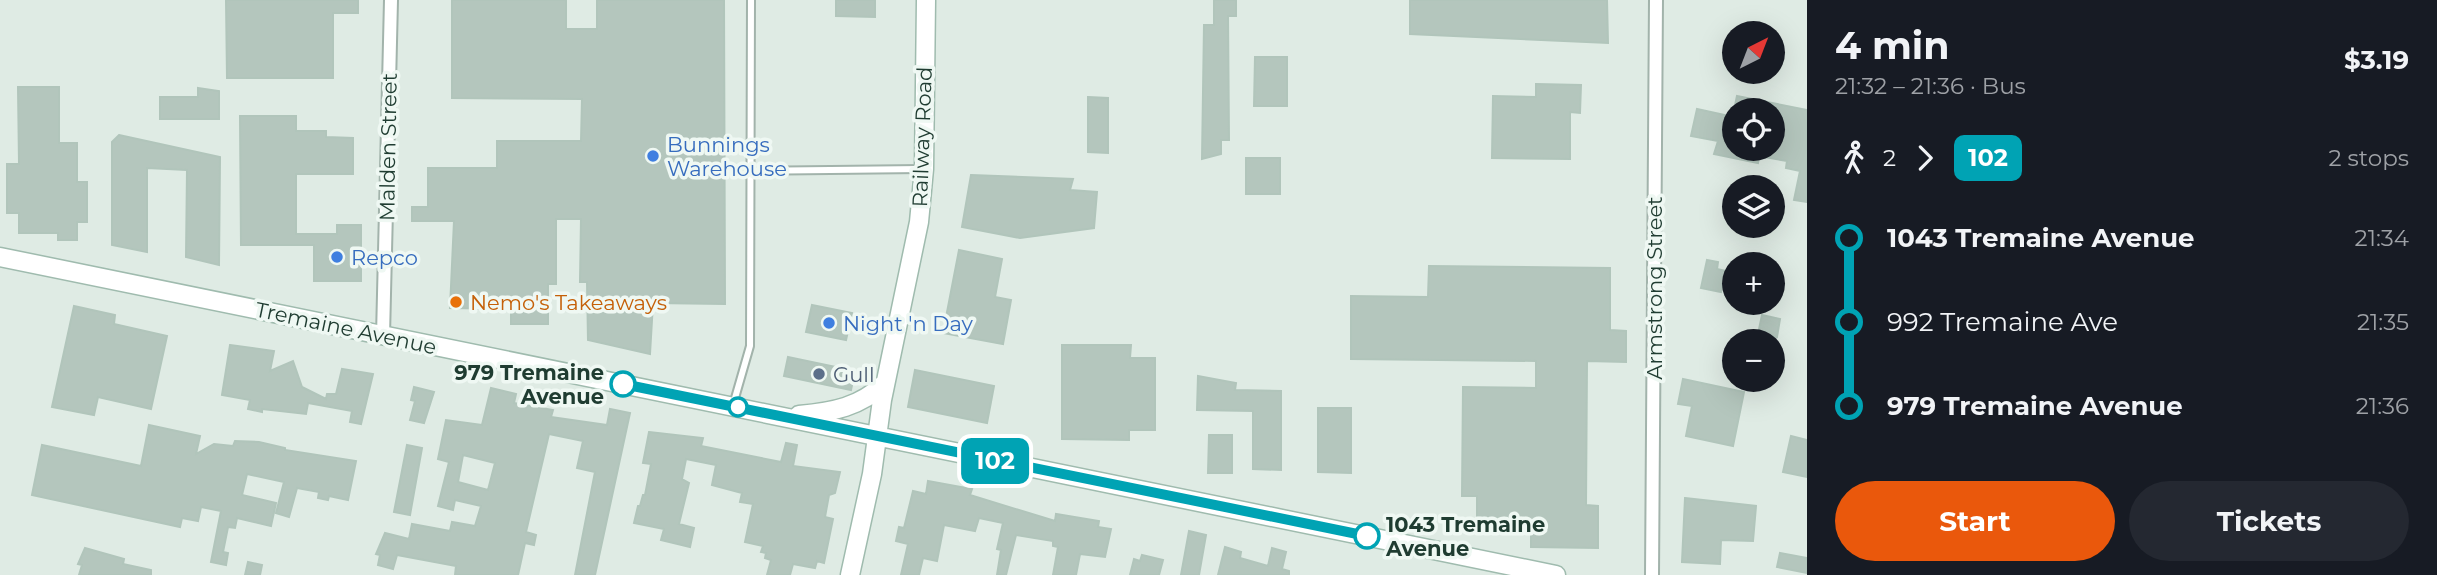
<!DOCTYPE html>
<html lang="en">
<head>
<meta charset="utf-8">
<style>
  :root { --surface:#171b24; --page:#242831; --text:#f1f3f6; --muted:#9ea1a6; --accent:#ea580c }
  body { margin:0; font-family:Montserrat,sans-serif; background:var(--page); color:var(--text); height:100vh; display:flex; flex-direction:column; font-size:26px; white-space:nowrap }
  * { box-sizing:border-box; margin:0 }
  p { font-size:23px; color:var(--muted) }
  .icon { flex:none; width:38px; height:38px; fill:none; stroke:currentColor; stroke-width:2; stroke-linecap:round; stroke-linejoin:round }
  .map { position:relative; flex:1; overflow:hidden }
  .drawer { display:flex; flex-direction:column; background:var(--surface); width:630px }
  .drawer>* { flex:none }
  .badge { padding:0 14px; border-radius:10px; font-size:24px; line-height:46px }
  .needle { width:46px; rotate:42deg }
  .fabs { position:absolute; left:1722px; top:21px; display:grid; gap:14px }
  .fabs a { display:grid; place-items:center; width:63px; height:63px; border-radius:50%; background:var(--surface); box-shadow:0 7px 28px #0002; font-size:35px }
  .map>.badge { position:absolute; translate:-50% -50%; box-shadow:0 0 0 4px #fff }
  .legs { display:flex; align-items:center; gap:10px; height:77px; padding:0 28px; font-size:23px }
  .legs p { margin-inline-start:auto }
  .summary { display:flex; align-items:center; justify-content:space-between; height:119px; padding:0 28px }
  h1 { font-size:38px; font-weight:700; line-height:52px }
  .action { display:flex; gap:14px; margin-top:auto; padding:14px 28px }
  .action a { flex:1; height:80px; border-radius:42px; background:var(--accent); color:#fff; font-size:28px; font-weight:700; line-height:80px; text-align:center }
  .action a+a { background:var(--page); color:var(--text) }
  ul { padding:0 28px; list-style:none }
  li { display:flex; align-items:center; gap:24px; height:84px; font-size:26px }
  li i { display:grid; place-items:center; width:10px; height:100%; margin:0 9px; background:currentColor }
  li i::after { content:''; width:18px; height:18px; margin:-9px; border:5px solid; border-radius:50%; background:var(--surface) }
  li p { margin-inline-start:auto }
  li:first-child i { background:linear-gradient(#0000 50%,currentColor 0) }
  li:last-child i { background:linear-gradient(currentColor 50%,#0000 0) }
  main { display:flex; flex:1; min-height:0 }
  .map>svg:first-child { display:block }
</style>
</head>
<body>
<main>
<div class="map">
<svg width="1807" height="575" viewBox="0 0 1807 575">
  <rect width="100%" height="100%" fill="#dfebe4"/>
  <path fill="#b4c6bd" stroke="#b1c5bb" stroke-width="2" fill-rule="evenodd" d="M226 0H358V13H333V78H227Z
    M452 0H566V29H597V0H724L725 304 653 303 650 354 588 340 587 282H580L581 219H556V284H548V324H511V309L450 308 454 221H412V207H428V168H497V141H581L582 99 452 98Z
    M836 0H875V17L836 16Z
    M1214 0H1236V16H1228L1229 140H1221V154L1202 159 1204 25H1214Z
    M1410 0H1607L1608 43 1410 34Z
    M1255 57H1287V106H1254Z
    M1536 84 1581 85 1580 113 1570 112V159L1492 158 1493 96 1536 97Z
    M18 87H59V143H77V182H87V222H77V240H58V233H19V213H7V164H19Z
    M198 88 219 91V119H160V97H198Z
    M1737 96 1807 110V202L1794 200 1800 171 1786 168 1787 161 1759 156 1758 163 1714 154 1718 141 1691 136 1697 109 1734 117V149H1773V110H1734Z
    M1088 97 1108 98V153L1088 152Z
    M240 116H296V131H326V137L353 138V174H296V234H337V225H361V281H314V245H241Z
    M119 135 220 157 219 265 186 257 187 170 147 168V252L112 245V142Z
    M1246 158H1280V194H1246Z
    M971 175 1073 179 1070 190 1097 192 1094 228 1020 238 962 227Z
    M959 250 1002 259 995 297 1011 300 1003 344 943 333Z
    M1707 260 1718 262 1717 269 1726 271 1721 292 1701 288Z
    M1429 266 1610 268V330L1626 331V362L1587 361 1586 505 1598 506V548L1531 547V534H1477V496H1462L1463 387 1536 388V361L1351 359V296L1428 297Z
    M812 305 852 313 846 340 806 332Z
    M74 306 115 315 114 324 167 336 151 409 98 397 94 415 52 407Z
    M1762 315 1780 319 1777 337 1758 334Z
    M230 345 274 351 270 371 293 361 302 387 326 399 327 394H336L342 369 373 374 361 424 350 422 352 411 308 403 306 414 262 409V412L248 409 250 400 222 395Z
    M1062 345H1131L1130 358H1155V430H1129V440L1062 439Z
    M788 357 855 371 851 390 784 376Z
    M915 370 994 386 987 423 908 407Z
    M1198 376 1236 383 1235 390 1281 391V470L1253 469V411L1197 410Z
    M1683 379 1744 392 1733 446 1686 436 1692 406 1678 404Z
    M414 387 434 392 424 423 410 420 415 401 411 400Z
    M491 388 516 394 514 403 553 410 551 417 607 425 610 409 630 413 595 575H575L595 472 577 468 583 441 549 434 526 532 536 535 534 545 525 543 518 575H455L456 566 397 555 393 569 378 565 380 555 376 554 385 533 409 539 412 524 450 531 452 522 475 526 481 506 455 500 453 510 438 506 449 462 438 459 446 420 482 425ZM463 455 495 463 488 490 458 482Z
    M1318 408H1351V473L1318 472Z
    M149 425 200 436 196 454 214 444 233 446 235 441 259 442 285 448V450L356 461 348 500 329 496 328 500 318 498 319 492 297 488 289 517 276 513 284 482 247 474 242 495 276 503 271 526 237 518 235 528 228 527 223 552 228 553 226 565 211 562 221 511 201 507 198 521 182 518 180 527 32 495 42 445 141 466Z
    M649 432 703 438 701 446 781 462 786 443 797 445 793 466 840 472 835 493 829 495 825 517 833 519 824 563 817 561 815 568 793 564 790 575H767L771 560 765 558 766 553 761 552 763 546 745 542 753 504 740 502 742 493 712 485 716 465 686 459 682 479 689 483 679 524 694 528 690 547 661 540 664 529 634 523 638 506H640L643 495H645L651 464 643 463Z
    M1209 435H1232V473H1208Z
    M1791 436 1807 440V477L1783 472Z
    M407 445 422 448 410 515 394 512Z
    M928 481 972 489 970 495 1055 521 1056 514 1099 521 1098 527 1111 529 1105 557 1080 554 1076 575H1053L1058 547 1053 546V541L1016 535 1006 575H997L1001 550 997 549 1003 523 979 518 975 531 944 525 937 561 923 558 919 575H901L908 544 896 541 899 527 904 528 913 491 926 494Z
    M1685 498 1756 506 1753 541 1721 540 1720 564 1682 562Z
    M1189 531 1206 535 1199 575H1181Z
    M1225 547 1241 552 1240 558 1268 566 1272 548 1286 552 1282 569 1289 571V575H1218Z
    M85 548 124 559 123 564 151 570V575H79L82 565 78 564Z
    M1780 553 1807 558V573L1777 567Z
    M1142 555 1163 560 1159 575H1130L1134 559 1140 561Z
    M248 562 262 565 260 575H245Z"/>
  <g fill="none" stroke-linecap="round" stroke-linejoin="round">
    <g stroke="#a2b3ab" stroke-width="10">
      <path id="lane" d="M750 171 922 169
        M733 405 750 346 751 0"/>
    </g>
    <g stroke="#a2b3ab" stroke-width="16">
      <path id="street" d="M383 336 391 0
        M1652 575 1656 0"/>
    </g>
    <g stroke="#9fbbae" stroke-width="21">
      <path id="secondary" d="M0 257 1556 575
        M799 415C833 412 860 407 885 383
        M850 575 872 474 882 400 919 222 924 169 926 0"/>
    </g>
    <use href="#lane" stroke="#fff" stroke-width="6"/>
    <use href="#street" stroke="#fff" stroke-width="12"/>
    <use href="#secondary" stroke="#fff" stroke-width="18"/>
  </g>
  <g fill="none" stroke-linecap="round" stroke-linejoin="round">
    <g stroke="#fff" stroke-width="16">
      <path id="line-1" d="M623 384 1367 536"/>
    </g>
    <use href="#line-1" stroke="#00a3b4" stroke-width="10"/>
  </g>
  <g fill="#3f7fe0" stroke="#eff8f3" stroke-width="2.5">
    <circle cx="653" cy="156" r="7"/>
    <circle cx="337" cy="257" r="7"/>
    <circle cx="829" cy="323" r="7"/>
  </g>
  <circle fill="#e8710a" stroke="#eff8f3" stroke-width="2.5" cx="456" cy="302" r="7"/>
  <circle fill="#5c6f8a" stroke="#eff8f3" stroke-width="2.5" cx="819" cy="374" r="7"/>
  <g fill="#fff" stroke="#00a3b4" stroke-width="3.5">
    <circle cx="623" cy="384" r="12"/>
    <circle cx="738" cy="407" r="9"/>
    <circle cx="1367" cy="536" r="12"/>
  </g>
  <g text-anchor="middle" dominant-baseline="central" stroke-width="7" stroke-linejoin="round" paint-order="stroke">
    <g font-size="21" fill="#1f3c31" stroke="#eff8f3">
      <text transform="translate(922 137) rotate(-88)">Railway Road</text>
      <text transform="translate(388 147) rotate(-89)">Malden Street</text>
      <text transform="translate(1654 288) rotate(-90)">Armstrong Street</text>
      <text transform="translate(346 328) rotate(12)">Tremaine Avenue</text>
    </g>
    <g font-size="21" fill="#366cbe" stroke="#eff8f3" text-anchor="start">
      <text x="667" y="144">Bunnings<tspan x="667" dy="24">Warehouse</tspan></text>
      <text x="351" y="257">Repco</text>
      <text x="843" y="323">Night 'n Day</text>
    </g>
    <g font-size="21" fill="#c56008" stroke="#eff8f3" text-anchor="start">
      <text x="470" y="302">Nemo's Takeaways</text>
    </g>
    <g font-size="21" font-weight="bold" fill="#1f3c31" stroke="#eff8f3" text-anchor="end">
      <text x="604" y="372">979 Tremaine<tspan x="604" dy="24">Avenue</tspan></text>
      <text x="1386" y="524" text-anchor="start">1043 Tremaine<tspan x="1386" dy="24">Avenue</tspan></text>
    </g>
    <g font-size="21" fill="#4e5e75" stroke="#eff8f3" text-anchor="start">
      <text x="833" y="374">Gull</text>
    </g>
  </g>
</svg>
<div class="fabs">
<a><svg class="needle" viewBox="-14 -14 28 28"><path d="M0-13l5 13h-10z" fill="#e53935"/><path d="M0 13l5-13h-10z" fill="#9ea1a6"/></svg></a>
<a><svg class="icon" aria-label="locate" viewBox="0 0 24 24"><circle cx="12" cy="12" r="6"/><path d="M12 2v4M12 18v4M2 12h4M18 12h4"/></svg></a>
<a><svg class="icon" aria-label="layers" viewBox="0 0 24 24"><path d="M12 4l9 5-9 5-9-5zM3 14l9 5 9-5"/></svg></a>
<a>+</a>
<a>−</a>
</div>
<b class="badge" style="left:995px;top:461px;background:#00a3b4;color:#fff">102</b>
</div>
<section class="drawer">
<div class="summary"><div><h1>4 min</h1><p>21:32 – 21:36 · Bus</p></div><b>$3.19</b></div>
<div class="legs"><svg class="icon" aria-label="walk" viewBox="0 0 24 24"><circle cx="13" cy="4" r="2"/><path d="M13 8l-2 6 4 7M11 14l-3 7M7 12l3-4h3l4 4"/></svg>2<svg class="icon" aria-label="forward" viewBox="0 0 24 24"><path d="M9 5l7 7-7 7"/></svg><b class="badge" style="background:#00a3b4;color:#fff">102</b><p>2 stops</p></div>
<ul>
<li><i style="color:#00a3b4"></i><b>1043 Tremaine Avenue</b><p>21:34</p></li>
<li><i style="color:#00a3b4"></i><span>992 Tremaine Ave</span><p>21:35</p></li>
<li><i style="color:#00a3b4"></i><b>979 Tremaine Avenue</b><p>21:36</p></li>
</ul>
<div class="action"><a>Start</a><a>Tickets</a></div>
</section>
</main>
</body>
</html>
